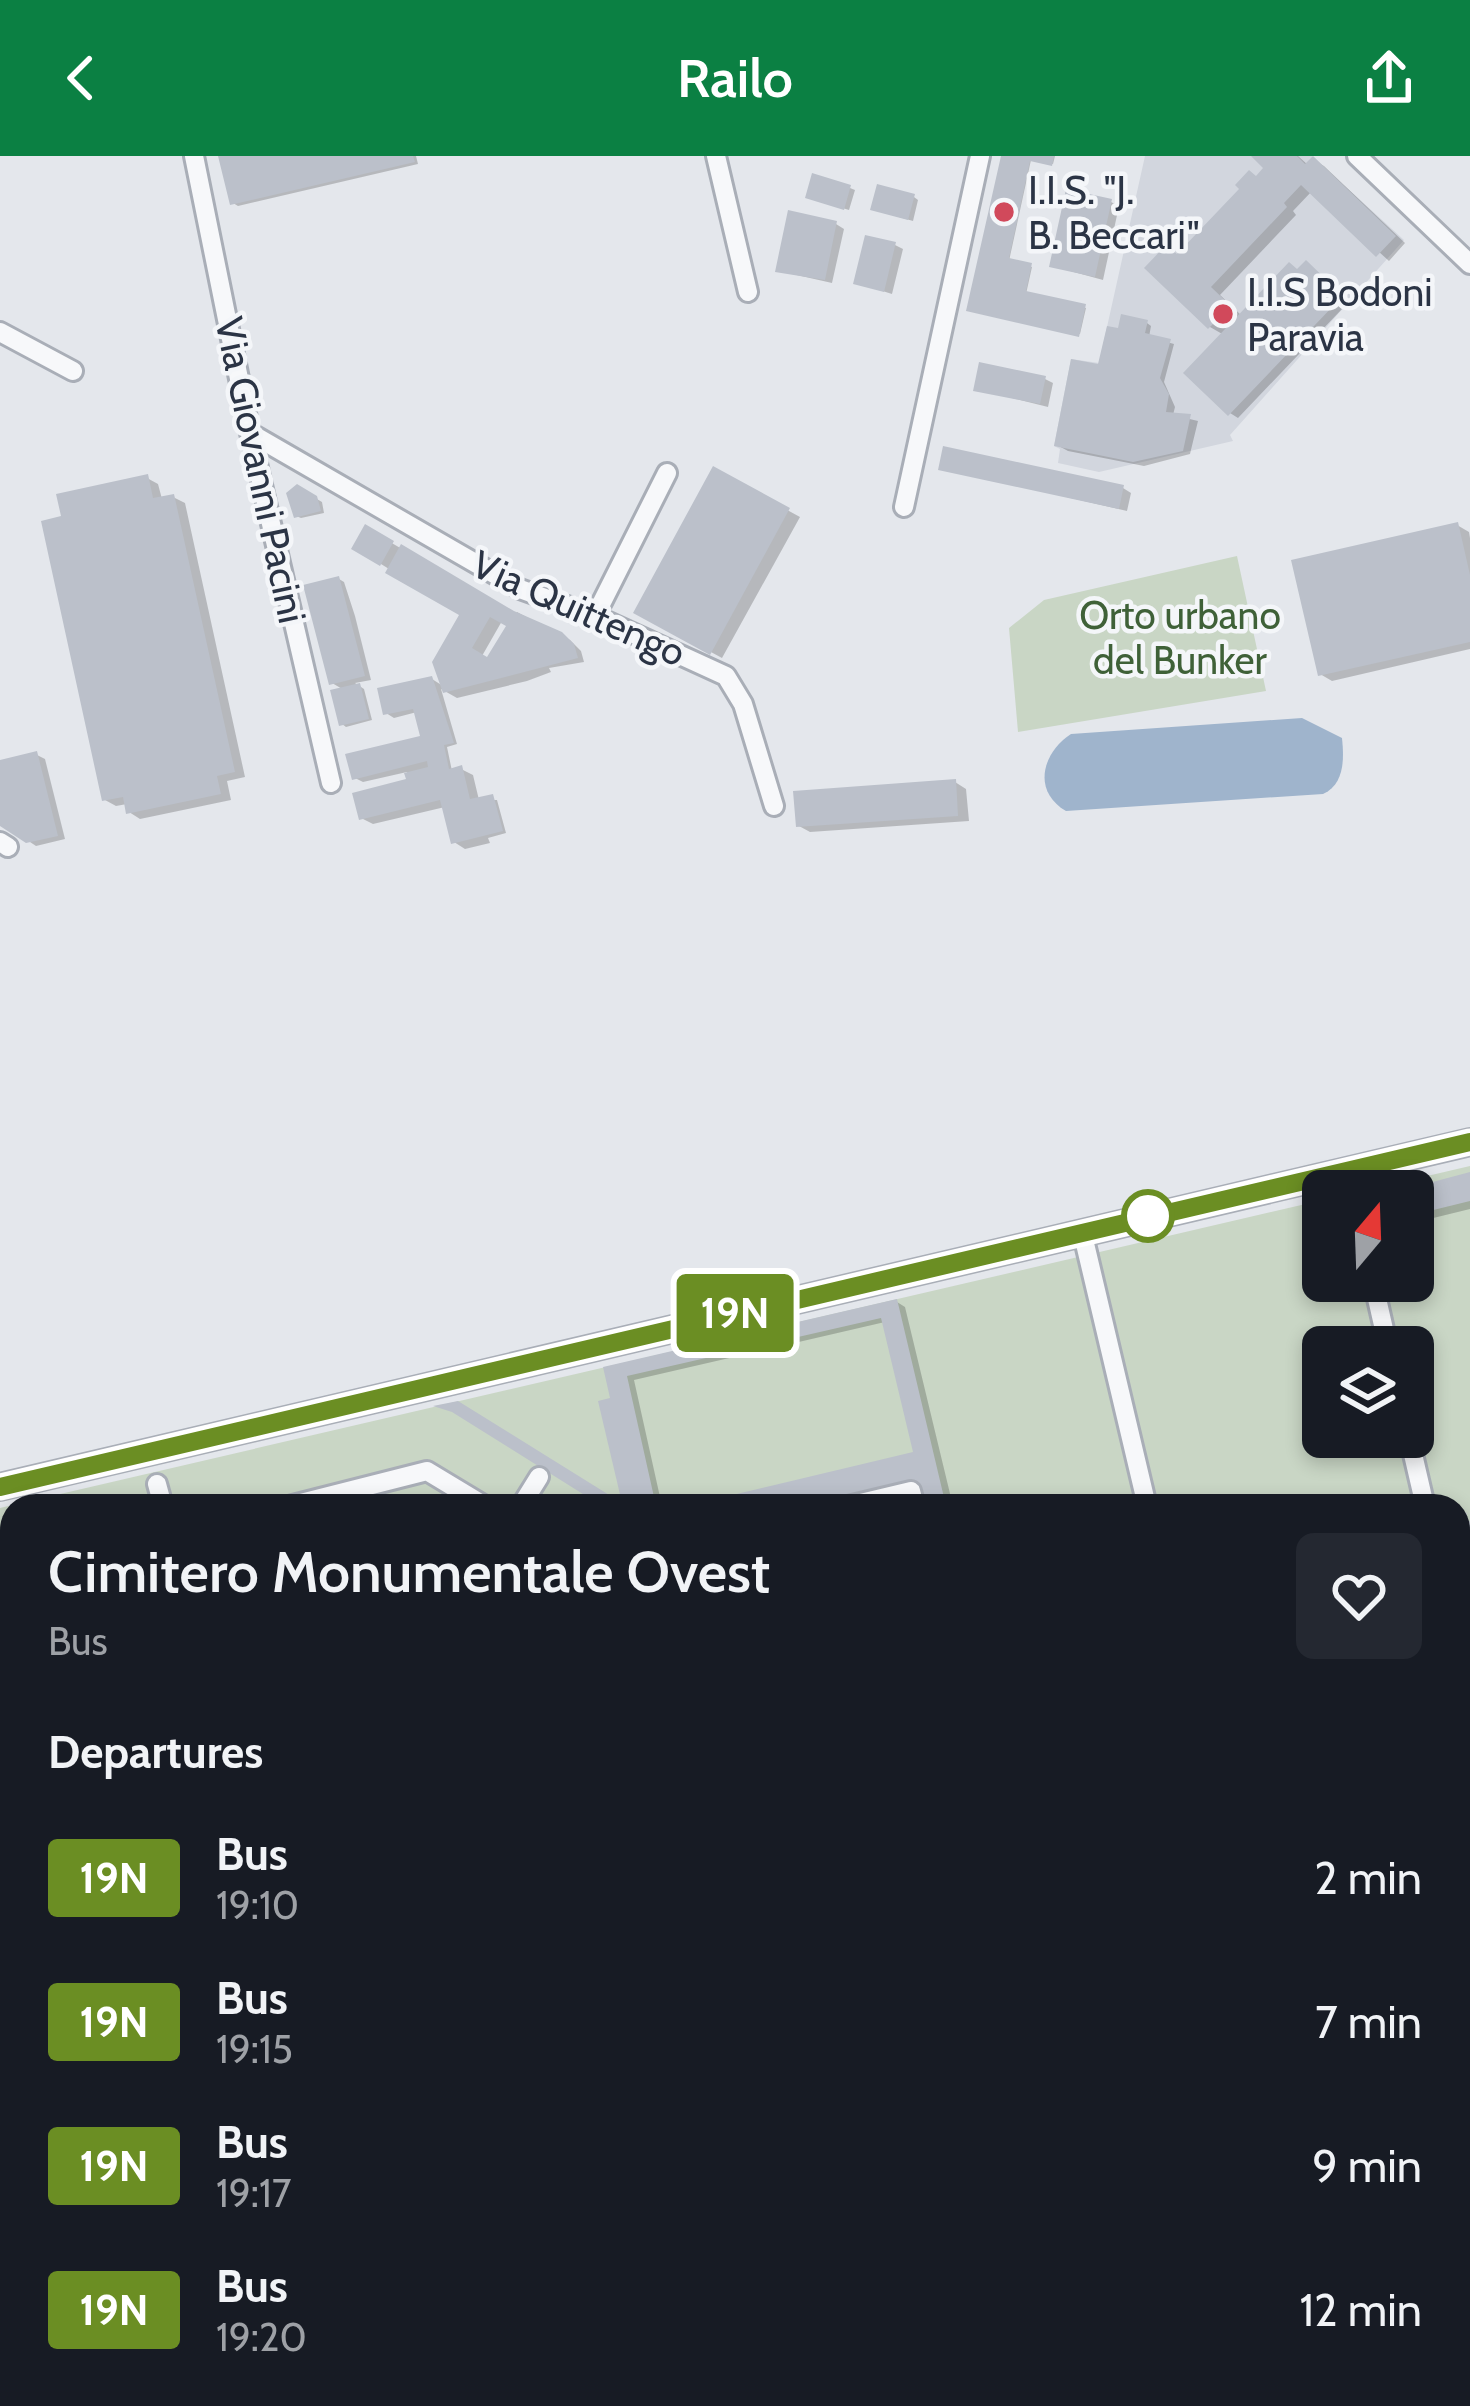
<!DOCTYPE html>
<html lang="en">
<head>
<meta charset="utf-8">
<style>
  :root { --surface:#171b24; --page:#242831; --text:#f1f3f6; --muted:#9ea1a6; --accent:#0b8043 }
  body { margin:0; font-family:Cabin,sans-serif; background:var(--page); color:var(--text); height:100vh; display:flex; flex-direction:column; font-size:45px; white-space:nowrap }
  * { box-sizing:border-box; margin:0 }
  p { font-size:39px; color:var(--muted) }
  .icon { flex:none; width:66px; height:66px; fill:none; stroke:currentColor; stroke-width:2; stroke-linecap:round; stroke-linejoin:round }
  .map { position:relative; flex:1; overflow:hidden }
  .drawer { position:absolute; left:0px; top:1338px; width:1470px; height:912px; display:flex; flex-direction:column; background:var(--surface); border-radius:36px 36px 0 0; box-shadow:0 6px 18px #0003 }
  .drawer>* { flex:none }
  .badge { padding:0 24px; border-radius:9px; font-size:42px; line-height:78px }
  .needle { width:78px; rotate:19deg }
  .controls { position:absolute; left:1302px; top:1014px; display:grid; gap:24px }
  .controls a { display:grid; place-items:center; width:132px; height:132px; border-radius:18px; background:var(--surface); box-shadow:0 6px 18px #0003; font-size:60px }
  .map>.badge { position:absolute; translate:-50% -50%; box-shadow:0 0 0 6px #fff }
  h2 { padding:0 48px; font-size:45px; line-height:108px }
  .round { display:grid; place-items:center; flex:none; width:126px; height:126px; border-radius:18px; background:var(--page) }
  .summary { display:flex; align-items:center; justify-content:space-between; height:204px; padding:0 48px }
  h1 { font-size:57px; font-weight:600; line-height:90px }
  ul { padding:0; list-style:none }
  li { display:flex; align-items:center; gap:36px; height:144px; padding:0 48px }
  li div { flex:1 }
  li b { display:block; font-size:45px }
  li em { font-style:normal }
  li .badge { min-width:132px; font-weight:700; text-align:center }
  header { display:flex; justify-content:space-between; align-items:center; height:156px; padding:0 48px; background:var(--accent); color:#fff; font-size:54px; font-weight:600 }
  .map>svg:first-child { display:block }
</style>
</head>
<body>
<header><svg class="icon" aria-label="back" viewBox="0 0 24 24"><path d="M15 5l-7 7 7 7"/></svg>Railo<svg class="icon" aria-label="share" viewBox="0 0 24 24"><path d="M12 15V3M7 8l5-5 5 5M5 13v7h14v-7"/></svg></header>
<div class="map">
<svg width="1470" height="2250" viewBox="0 0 1470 2250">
  <rect width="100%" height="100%" fill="#e4e7ec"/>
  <path fill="#d2d6de" d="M1145 0H1312L1404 84 1230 279 1233 285 1099 316 1058 307 1060 293 1054 290 1071 203 1099 207Z"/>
  <path fill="#c9d6c5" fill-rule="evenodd" d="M1237 400 1266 535 1018 576 1009 472 1044 444Z
    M1470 1010V2250H0V1352L1323 1044V1125H1413V1035H1363ZM1323 1191H1413V1281H1323ZM12 1350H1458V2238H12Z"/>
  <path fill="#9fb4cc" d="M1302 562 1342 582C1344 602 1345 628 1323 638L1066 655C1032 635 1042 597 1071 578Z"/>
  <path fill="#0003" fill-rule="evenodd" d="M221 0H416L418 8 238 50 233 47Z
    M1004 0H1055L1053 8 1031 4 1009 105 1032 111 1026 138 1086 152 1080 178 970 153Z
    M1255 0H1298L1308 9 1313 4 1324 10 1405 87 1389 105 1312 35 1293 55 1296 59 1220 139 1242 160 1306 108 1345 141 1337 148 1342 153 1238 262 1230 257 1224 179 1210 171 1148 112 1180 100 1268 12Z
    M850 32 855 34 849 54 813 43Z
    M914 41 918 44 913 65 878 55Z
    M1111 46 1119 50 1103 124 1052 110Z
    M836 68 844 73 832 127 779 115Z
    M895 89 903 93 892 138 857 127Z
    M1147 167 1151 170 1149 181 1174 188 1164 226 1175 251 1173 259 1198 265 1190 298 1144 310 1068 295 1057 289 1113 214 1120 175Z
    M1045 223 1053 227 1048 251 977 233Z
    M941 312 1123 332 1131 337 1127 355Z
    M714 314 800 361 722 502 637 456Z
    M147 322 158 328 162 343 173 341 185 347 245 621 227 625 231 644 140 663 129 656 127 648 116 650 105 644 64 363Z
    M298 332 322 346 324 357 301 362 296 360Z
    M1457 369 1469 376 1470 382V493L1332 525 1320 518Z
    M366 372 515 459 517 456 570 484 581 495 584 506 549 512 551 516 527 525 457 542 441 533 457 588 447 591 452 615 461 613 473 619 479 644H497L506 677 488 682 490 687 465 693 454 686 445 651 373 668 361 662 409 625 407 616 363 626 355 622 424 582 417 556 394 562 386 557 432 523 443 530 462 458 355 392ZM502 465 510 469 488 504 482 500Z
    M339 423 344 426 355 460 371 524 355 527 364 533 372 564 346 571 342 568 344 534 332 527Z
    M37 599 45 603 65 683 36 690 0 666V606Z
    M955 626 966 633 969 665 810 676 799 670Z
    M1470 1019V1053L1413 1067V1035H1405Z
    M897 1146 905 1151 953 1350H922L918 1335 855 1350H691L916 1298 885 1166 634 1224 662 1350H625L607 1213Z
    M1470 1368V1399L1458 1402V1371Z
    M1470 1847V1896L1458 1899V1850Z
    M1470 2036V2086L1458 2089V2039Z
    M1458 2228 1463 2250H1416L1414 2238H1458Z
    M295 2238H390L338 2250H241Z
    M1305 2238H1329L1332 2250H1308Z"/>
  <path fill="#bbc0ca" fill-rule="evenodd" d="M218 0H413L415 6 230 49Z
    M1001 0H1054L1052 10 1030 5 1009 102 1032 107 1026 135 1086 148 1079 181 966 155Z
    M1251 0H1297L1305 8 1313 0 1396 80 1376 101 1301 29 1284 47 1287 51 1211 131 1231 150 1208 173 1144 112 1166 89 1177 98 1239 33 1235 29 1249 14 1256 20 1263 12Z
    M812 17 851 29 844 54 805 42Z
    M877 28 915 38 908 64 870 54Z
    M1066 33 1112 43 1095 121 1049 111Z
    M788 54 837 65 825 124 775 116Z
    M865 79 896 86 884 136 853 128Z
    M1306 104 1336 133 1329 140 1336 147 1228 260 1183 217 1289 106 1297 113Z
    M1121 158 1148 164 1145 177 1171 183 1160 222 1169 238 1166 256 1191 258 1183 295 1133 306 1054 290 1071 203 1098 208 1107 170 1118 172Z
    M979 206 1046 220 1040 248 973 235Z
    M943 290 1124 329 1119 353 938 314Z
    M713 310 790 352 710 499 633 457Z
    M148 318 153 342 174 338 235 616 217 620 221 638 126 658 123 641 102 645 41 365 61 360 56 338Z
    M297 328 317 340 321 355 294 362 286 337Z
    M1458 366 1470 419V486L1318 520 1291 404Z
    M365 368 394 385 380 410 351 393Z
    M401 388 514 455 562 476 574 488 578 502 443 537 432 506 459 459 385 417ZM490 461 506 470 487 501 472 492Z
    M339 420 365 520 329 529 303 429Z
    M432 520 454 587 444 589 449 613 462 609 470 643 493 638 503 675 451 688 440 644 359 664 352 637 406 623 404 617 428 611 427 605 352 624 345 598 420 580 413 553 383 559 377 532Z
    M360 527 369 563 339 570 330 534Z
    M37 595 58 680 26 687 0 670V604Z
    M956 623 958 660 796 671 793 635Z
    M1470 1016V1045L1413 1059V1035H1399Z
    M897 1143 946 1350H919L913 1328 822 1350H686L913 1296 881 1162 627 1220 656 1350H602L452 1256 433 1250 458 1245 622 1347 598 1245 610 1242 603 1211Z
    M1470 1365V1391L1458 1394V1368Z
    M1470 1844V1888L1458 1891V1847Z
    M1470 2033V2078L1458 2081V2036Z
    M0 2237 22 2250H0Z
    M277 2238H353V2240L308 2250H233Z
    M679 2238H695L698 2250H682Z
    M1302 2238H1321L1324 2250H1305Z
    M1385 2238H1397L1400 2250H1388Z
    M1411 2238H1452L1455 2250H1413Z"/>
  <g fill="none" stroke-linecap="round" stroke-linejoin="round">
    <g stroke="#a9aeb7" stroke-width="24">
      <path id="street" d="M194 0 250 277 331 627
        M716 0 748 136
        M1357 0 1470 108
        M0 176 73 215
        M250 277 520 433 595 460 726 520 743 548 774 650
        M904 351 980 0
        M595 460 667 317
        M0 686 8 691
        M1082 1075 1147 1350
        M1373 1125 1388 1191
        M1409 1281 1425 1350
        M157 1328 163 1350
        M289 1350 427 1315 485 1350
        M521 1350 539 1321
        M848 1350 911 1335 915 1350
        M0 1415 12 1412
        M1458 1428 1470 1437
        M1458 1487 1470 1484
        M0 1594 12 1576
        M0 1613 12 1621
        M0 1831 12 1828
        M1458 1975 1470 1972
        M0 1979 12 1986
        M0 2171 12 2179
        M370 2238 373 2250
        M708 2238 711 2250
        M1001 2238 1003 2250
        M1289 2238 1292 2250
        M1349 2238 1352 2250
        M899 2250 958 2238"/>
    </g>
    <g stroke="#a9aeb7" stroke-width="30">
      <path id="secondary" d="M0 1331 1470 986"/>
    </g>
    <path stroke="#c2c5cb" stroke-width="3" stroke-dasharray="9 9" stroke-linecap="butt" d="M1458 1360 1470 1357
      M1458 1398 1470 1395
      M0 1522 12 1504
      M1458 1542 1470 1539
      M1458 1634 1470 1631
      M1458 1756 1470 1754
      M0 1793 12 1790
      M1458 1838 1470 1836
      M0 1867 12 1865
      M1458 1905 1470 1902
      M1458 2028 1470 2025
      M0 2042 12 2049
      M0 2079 12 2059
      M1458 2092 1470 2090
      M1458 2201 1470 2250
      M475 2238 477 2250
      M580 2238 583 2250
      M665 2238 668 2250
      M836 2238 838 2250
      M1379 2238 1382 2250
      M1406 2238 1409 2250
      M390 2242 406 2238
      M732 2250 739 2238"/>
    <use href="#street" stroke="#f7f8fa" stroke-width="18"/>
    <use href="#secondary" stroke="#fff" stroke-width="24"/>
  </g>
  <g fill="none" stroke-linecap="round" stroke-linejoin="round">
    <g stroke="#fff" stroke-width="27">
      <path id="line" d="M0 1331 1470 986"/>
    </g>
    <use href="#line" stroke="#6b8e23" stroke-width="18"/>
  </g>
  <g fill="#d1495b" stroke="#f4f6f9" stroke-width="4.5">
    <circle cx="1004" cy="56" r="12"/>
    <circle cx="1223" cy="158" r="12"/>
  </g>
  <circle fill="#fff" stroke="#6b8e23" stroke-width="6" cx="1148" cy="1060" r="24"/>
  <g text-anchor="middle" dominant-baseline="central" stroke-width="9" stroke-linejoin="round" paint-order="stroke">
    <g font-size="39" fill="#2b3445" stroke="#f4f6f9" text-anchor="start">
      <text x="1028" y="34">I.I.S. "J.<tspan x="1028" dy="45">B. Beccari"</tspan></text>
      <text x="1247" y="136">I.I.S Bodoni<tspan x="1247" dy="45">Paravia</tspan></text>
    </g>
    <g font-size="39" fill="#2b3445" stroke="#f4f6f9">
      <text transform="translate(261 314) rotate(78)">Via Giovanni Pacini</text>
      <text transform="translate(579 452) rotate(24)">Via Quittengo</text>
    </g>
    <g font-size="39" fill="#3f6138" stroke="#f4f6f9">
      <text x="1180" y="459">Orto urbano<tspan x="1180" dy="45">del Bunker</tspan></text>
    </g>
  </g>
</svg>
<div class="controls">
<a><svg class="needle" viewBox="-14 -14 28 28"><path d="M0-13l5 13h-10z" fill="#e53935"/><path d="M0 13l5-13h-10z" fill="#9ea1a6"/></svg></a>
<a><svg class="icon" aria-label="layers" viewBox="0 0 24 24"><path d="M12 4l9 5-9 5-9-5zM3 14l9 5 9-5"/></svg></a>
</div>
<b class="badge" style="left:735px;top:1157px;background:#6b8e23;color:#fff">19N</b>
<section class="drawer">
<div class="summary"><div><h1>Cimitero Monumentale Ovest</h1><p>Bus</p></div><a class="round"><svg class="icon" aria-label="heart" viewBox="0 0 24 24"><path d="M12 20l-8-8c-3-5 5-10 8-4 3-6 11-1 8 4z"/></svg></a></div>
<h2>Departures</h2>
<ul>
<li><span class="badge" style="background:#6b8e23;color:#fff">19N</span><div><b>Bus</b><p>19:10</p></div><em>2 min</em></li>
<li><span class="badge" style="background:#6b8e23;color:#fff">19N</span><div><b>Bus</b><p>19:15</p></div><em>7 min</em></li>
<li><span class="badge" style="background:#6b8e23;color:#fff">19N</span><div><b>Bus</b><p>19:17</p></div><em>9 min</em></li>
<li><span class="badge" style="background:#6b8e23;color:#fff">19N</span><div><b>Bus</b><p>19:20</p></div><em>12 min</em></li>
</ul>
</section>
</div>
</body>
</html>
